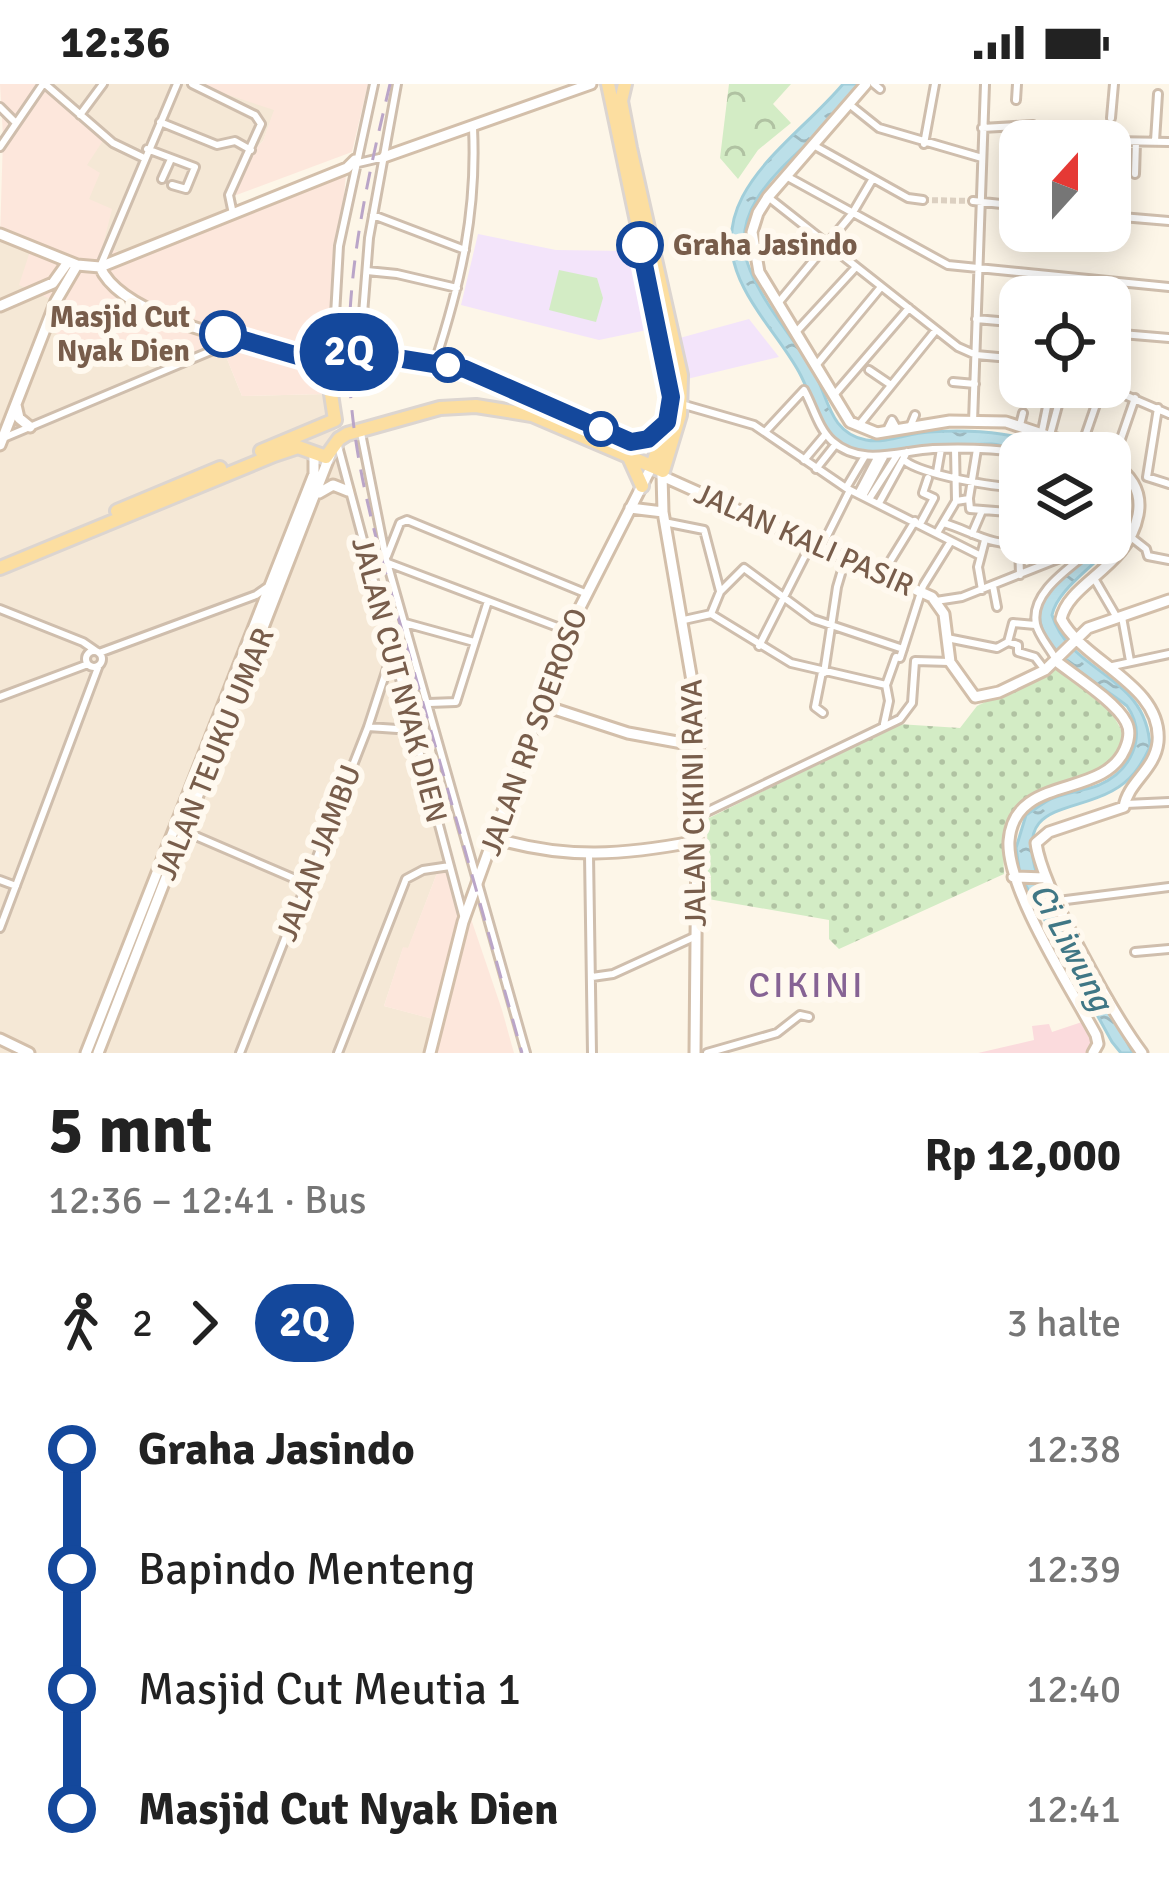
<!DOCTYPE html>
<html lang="id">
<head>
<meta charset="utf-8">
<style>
  :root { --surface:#fff; --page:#f2f2f2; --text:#222; --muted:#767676 }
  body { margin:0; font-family:Signika,sans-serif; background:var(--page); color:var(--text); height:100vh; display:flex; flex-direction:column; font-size:45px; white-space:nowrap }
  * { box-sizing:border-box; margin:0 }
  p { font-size:39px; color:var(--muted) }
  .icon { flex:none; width:66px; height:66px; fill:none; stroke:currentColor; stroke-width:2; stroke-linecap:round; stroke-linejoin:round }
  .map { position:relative; height:969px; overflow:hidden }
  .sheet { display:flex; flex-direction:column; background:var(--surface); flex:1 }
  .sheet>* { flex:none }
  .badge { padding:0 24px; border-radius:39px; font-size:42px; line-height:78px }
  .needle { width:78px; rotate:21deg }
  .fabs { position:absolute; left:999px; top:36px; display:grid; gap:24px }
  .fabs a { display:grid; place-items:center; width:132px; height:132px; border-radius:24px; background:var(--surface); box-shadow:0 6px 30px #0003; font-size:60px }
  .map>.badge { position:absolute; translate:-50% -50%; box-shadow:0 0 0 6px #fff }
  .legs { display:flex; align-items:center; gap:18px; height:132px; padding:0 48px; font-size:39px }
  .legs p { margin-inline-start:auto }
  .overview { display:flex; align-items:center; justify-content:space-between; height:204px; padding:0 48px }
  h1 { font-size:66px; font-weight:800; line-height:90px }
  ul { padding:0 48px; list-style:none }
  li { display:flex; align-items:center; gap:42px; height:120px; font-size:45px }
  li i { display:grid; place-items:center; width:18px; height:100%; margin:0 15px; background:currentColor }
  li i::after { content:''; width:30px; height:30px; margin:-15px; border:9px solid; border-radius:50%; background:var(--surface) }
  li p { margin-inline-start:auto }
  li:first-child i { background:linear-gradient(#0000 50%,currentColor 0) }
  li:last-child i { background:linear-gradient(currentColor 50%,#0000 0) }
  .status { display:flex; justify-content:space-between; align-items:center; height:84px; padding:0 60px; background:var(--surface); direction:ltr }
  .status svg { height:33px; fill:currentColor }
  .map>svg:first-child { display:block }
</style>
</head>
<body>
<div class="status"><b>12:36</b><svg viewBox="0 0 49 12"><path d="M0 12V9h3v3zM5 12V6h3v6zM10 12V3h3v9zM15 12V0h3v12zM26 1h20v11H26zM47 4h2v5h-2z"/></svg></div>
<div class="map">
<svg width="1169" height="969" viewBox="0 0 1169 969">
  <defs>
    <pattern id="forest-crowns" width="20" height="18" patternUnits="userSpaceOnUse" patternTransform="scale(3)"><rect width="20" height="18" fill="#d3ecc5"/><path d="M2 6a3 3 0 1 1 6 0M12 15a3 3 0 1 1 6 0" fill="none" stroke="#b0c2a2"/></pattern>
    <pattern id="park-dots" width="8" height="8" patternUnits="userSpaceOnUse" patternTransform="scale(3)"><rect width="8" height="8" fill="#d3ecc5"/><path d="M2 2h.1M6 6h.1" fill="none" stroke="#b0c2a2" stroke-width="1.8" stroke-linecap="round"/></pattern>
    <pattern id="water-ripples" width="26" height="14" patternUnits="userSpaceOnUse" patternTransform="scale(3)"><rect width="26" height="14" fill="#bbdfe8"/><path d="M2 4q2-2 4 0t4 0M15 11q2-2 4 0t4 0" fill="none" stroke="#9db8be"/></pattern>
  </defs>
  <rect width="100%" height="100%" fill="#fdf6e8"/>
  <path fill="#f5e8d6" d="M43 0H195L275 25 263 57 244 76 222 136 134 175 102 161 89 115 87 81Z
    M0 154 30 167 60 219 92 263 145 256 223 265 242 312 326 310 449 770 437 789 408 865 403 864 384 922 437 936 431 969H0Z"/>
  <path fill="#fde7dc" d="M0 0H43L106 52 87 81 100 89 89 115 112 125 103 161 133 175 222 136 346 90 326 310 242 312 223 265 181 280 172 268 170 257 126 258 121 265 92 263 49 247 59 219 19 201 30 167 0 154 3 53Z
    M195 0H368L352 68 231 113 244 76 263 57 274 26Z
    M449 770 502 926 514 969H431L436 936 384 922 403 863 408 864 437 789Z"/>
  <path fill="#f3e4fa" d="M478 150 556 166 627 167 647 246 599 256 461 221Z
    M749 235 779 273 687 295 676 255Z"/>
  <path fill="#fbdbdd" d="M1085 937 1092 959 1088 969H978L1034 956 1032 942 1049 940 1052 948Z"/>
  <path fill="#d3ecc5" d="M559 186 597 194 603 214 596 238 549 226Z"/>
  <path fill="url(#forest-crowns)" d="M729 0H791L773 20 791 39 758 66 738 95 720 74Z"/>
  <path fill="url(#park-dots)" d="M1053 584C1086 600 1112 620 1125 655 1118 664 1111 678 1101 684 1040 718 999 700 1004 790L839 865 829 855V836L708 815 707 735 898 640 960 644 977 622Z"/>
  <path fill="url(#water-ripples)" stroke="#a1ceda" stroke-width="3" d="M843 0H861C852 12 842 25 832 36 793 76 723 121 750 186 764 220 789 249 809 279 829 308 826 348 866 356 887 360 908 349 929 348 984 344 1022 351 1073 369 1059 369 1042 371 1028 369 1015 367 1005 361 992 360 955 359 885 377 855 368 820 356 815 317 799 288 783 259 759 234 744 204 696 113 794 59 843 0Z
    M1110 387C1169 454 1062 484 1052 531 1071 591 1147 590 1150 663 1141 682 1131 697 1112 707 1068 731 1015 718 1037 791L1133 969H1121L1112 958 1020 791 1016 764 1026 731C1034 726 1043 719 1051 715 1066 708 1084 707 1099 701 1131 687 1148 652 1127 622 1095 596 1008 552 1051 504 1066 487 1085 475 1101 459H1110L1119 423 1110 404Z"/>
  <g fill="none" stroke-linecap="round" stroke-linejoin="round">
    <path stroke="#dcd0c1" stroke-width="6" stroke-dasharray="6 3" stroke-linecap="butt" d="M923 116 973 117"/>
    <g stroke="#cfbead" stroke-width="12">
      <path id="street" d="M45 0 113 59 142 73
        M192 0 255 31 261 40 229 111 233 130
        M874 0 880 5
        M1016 16 1017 0
        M849 20 879 44 982 74
        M0 23 16 39
        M80 31 103 0
        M1111 34 1114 0
        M160 38 217 61 235 57 251 66
        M982 44 1033 41 1055 56 1169 58
        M1155 57 1158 10
        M924 60 935 0
        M815 62 908 114 923 116
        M0 63 43 0
        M147 65 195 83 186 105 172 101
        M354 80 384 73
        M1135 90 1136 58
        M786 92 948 181 1169 203
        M162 95 171 75
        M768 113 958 263 976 271 1020 275
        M973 117 1020 122
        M373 131 465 166
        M1110 132 1169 137
        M100 183 177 0
        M367 187 397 190 457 204
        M779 218 852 130 872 96
        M976 235 1020 239
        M797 247 856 183
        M1110 249 1169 254
        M333 266 339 162 374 0
        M360 268 369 154 397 0
        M435 278C461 198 477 128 473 44
        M818 279 881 203
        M869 286 891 301
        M953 298 975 300
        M1106 303 1169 330
        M834 311 909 224
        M681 320 754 341 846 404 979 471
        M1158 324 1147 393 1169 400
        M973 338 985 0
        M860 340 936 246
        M1020 341 1023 329
        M910 343 915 331
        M1042 347 1051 303
        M765 348 804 306C813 322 818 344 832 357 861 383 899 367 933 365 962 364 992 364 1020 369
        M886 348 892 336 897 345
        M361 349 386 475 526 969
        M1050 351 1063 303
        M6 353 237 256
        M1082 361 1102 303
        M338 362 463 831
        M804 376 825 351
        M905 377C922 390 994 404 1020 403
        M1113 378 1135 314
        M816 385 835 361
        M937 388 941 365
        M846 404 865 372
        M1006 404 1013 368
        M1110 408 1116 424 1110 444
        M858 410 878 372
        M863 412 884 373
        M969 414 977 365
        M869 415 898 370
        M956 417 969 415 970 425 1020 429
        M879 419 907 368
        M664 438 704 446 720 507
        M944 439C971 447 994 464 1025 459
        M920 440 934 414 923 409 928 394
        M937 449 956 417 955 365
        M972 450 981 429
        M1132 454 1146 465 1148 472 1169 476
        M1052 459 1055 475
        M1019 460 1020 491
        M1015 461 1020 420
        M822 462 850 406
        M387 472 400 439 407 436 585 509
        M388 479 568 547
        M883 489 915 437
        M1095 496 1116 532
        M993 502 997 523
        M982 506 978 483 985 456
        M936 517 962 513 1073 469 1090 468
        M0 525 83 558 96 567
        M711 530 720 508 744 484 813 535 903 565
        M1122 533 1130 577
        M684 536 711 530 791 579 886 601 889 617 884 640
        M405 539 474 558
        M947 554 997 564 1008 558 1013 539 1035 541
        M1008 558 1018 561V568L1035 573 1045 586
        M759 562 812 458
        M86 575a8 8 0 1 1 16 0a8 8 0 1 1-16 0Z
        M99 569 256 511 266 504
        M1055 574C1049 563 1038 551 1036 540 1029 505 1079 479 1099 459
        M1108 583 1169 570
        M822 588 815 623 823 629
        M824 589 837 503 845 476
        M886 601 896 573 900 574 923 502 951 457
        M0 613 88 580
        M429 619 456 618 488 517
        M368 643 412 646
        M1126 720 1169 718
        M698 732 900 635 912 619 915 577 950 578
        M184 747 307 800
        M589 771 592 969
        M0 796 16 802
        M1058 817 1169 803
        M0 844 99 581
        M1135 868 1169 865
        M592 893 613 890 694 853
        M240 969 368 643 392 569
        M338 969 406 795 423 786 450 782
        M707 969 777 949 800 931 809 933"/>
    </g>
    <g stroke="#d3bfaa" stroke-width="15">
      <path id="secondary" d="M866 0 768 113 758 129 752 148 759 188 850 338 877 349 950 337 1006 338 1099 369
        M384 73 591 0
        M0 150 77 181 100 183 347 84 355 76
        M100 183C123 237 259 260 314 276L327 284
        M0 222 53 199 68 178
        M16 321 19 334 30 343
        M0 361 56 217 77 181
        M1110 376C1129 390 1143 405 1138 431 1128 484 1069 498 1061 535 1084 579 1163 601 1158 658 1155 686 1128 698 1124 723L1049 748 1036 759C1042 804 1113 930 1142 969
        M662 390 663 428 698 632 695 969
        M662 392 932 513 944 530 950 578 975 613 999 608 1045 586 1088 544 1169 516
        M319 409 333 401 348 407
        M630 424 663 428
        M1056 577C1075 592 1116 618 1126 638 1131 647 1129 656 1125 665 1103 716 1014 689 1009 757 1006 805 1072 906 1096 951L1098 960 1093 969
        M542 621 628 649 699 662
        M494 754C567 776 624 771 698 757
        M1013 793 1045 794
        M0 955 29 969
        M86 969 314 390V371
        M98 969 330 371
        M430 969 463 838 568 547 652 382"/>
    </g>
    <g stroke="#dcd5d0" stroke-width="18">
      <path id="primary" d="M608 0 670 294V329L652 382
        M261 367 335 336 327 284 333 269C442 263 534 316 631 358L648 355 667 338
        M628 371 642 402
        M117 427 220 384
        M0 484 274 371 298 363 326 373 339 355 347 350 440 324 476 322 532 331 663 387 680 331 681 291 630 64 621 17 625 0"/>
    </g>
    <use href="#street" stroke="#fff" stroke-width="6"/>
    <use href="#secondary" stroke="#fff" stroke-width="9"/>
    <use href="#primary" stroke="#fcdea0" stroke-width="12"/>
    <path stroke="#baa5c8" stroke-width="3" stroke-dasharray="18 12" stroke-linecap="butt" d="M390 0C368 93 347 183 349 279 351 386 386 489 415 591 451 717 487 843 522 969"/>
  </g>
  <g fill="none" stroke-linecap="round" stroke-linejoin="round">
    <g stroke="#fff" stroke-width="27">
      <path id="line-1" d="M223 250 305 274 360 268 465 285 631 358 648 355 667 338 671 313 640 161"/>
    </g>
    <use href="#line-1" stroke="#14489c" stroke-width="18"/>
  </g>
  <g fill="#fff" stroke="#14489c" stroke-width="6">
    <circle cx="640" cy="161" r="21"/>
    <circle cx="223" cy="250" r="21"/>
    <circle cx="448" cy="281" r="15"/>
    <circle cx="601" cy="345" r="15"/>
  </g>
  <g text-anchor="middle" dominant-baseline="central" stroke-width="12" stroke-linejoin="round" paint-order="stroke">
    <g font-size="30" font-weight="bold" fill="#785d4b" stroke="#fff9ef" text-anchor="start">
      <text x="673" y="161">Graha Jasindo</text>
      <text x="190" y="233" text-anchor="end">Masjid Cut<tspan x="190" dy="34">Nyak Dien</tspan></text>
    </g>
    <g font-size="30" fill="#785d4b" stroke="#fff9ef">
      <text transform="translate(804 456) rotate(24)">JALAN KALI PASIR</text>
      <text transform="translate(399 596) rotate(75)">JALAN CUT NYAK DIEN</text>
      <text transform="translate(534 648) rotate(-70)">JALAN RP SOEROSO</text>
      <text transform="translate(215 670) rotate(-68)">JALAN TEUKU UMAR</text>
      <text transform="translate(694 719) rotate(-91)">JALAN CIKINI RAYA</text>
      <text transform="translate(319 769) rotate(-69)">JALAN JAMBU</text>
    </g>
    <g font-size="33" font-style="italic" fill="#407785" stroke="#fff9ef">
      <text transform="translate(1071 863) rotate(62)">Ci Liwung</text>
    </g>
    <g font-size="36" letter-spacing="3" fill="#866394" stroke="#fff9ef">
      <text x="807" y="901">CIKINI</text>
    </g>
  </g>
</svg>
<div class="fabs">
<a><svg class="needle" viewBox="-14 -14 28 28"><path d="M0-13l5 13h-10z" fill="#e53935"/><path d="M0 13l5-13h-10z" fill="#767676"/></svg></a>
<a><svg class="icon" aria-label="locate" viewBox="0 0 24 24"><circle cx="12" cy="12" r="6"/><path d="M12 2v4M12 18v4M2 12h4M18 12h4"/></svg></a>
<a><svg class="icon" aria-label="layers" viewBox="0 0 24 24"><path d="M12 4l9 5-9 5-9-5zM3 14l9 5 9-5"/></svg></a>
</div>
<b class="badge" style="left:349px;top:268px;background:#14489c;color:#fff">2Q</b>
</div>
<section class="sheet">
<div class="overview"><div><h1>5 mnt</h1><p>12:36 – 12:41 · Bus</p></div><b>Rp 12,000</b></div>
<div class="legs"><svg class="icon" aria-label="walk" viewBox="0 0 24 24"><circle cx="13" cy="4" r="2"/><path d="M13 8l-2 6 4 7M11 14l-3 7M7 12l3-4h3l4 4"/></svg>2<svg class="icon" aria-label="forward" viewBox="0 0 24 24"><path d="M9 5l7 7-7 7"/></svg><b class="badge" style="background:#14489c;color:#fff">2Q</b><p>3 halte</p></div>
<ul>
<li><i style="color:#14489c"></i><b>Graha Jasindo</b><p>12:38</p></li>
<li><i style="color:#14489c"></i><span>Bapindo Menteng</span><p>12:39</p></li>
<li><i style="color:#14489c"></i><span>Masjid Cut Meutia 1</span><p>12:40</p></li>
<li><i style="color:#14489c"></i><b>Masjid Cut Nyak Dien</b><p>12:41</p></li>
</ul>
</section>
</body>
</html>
